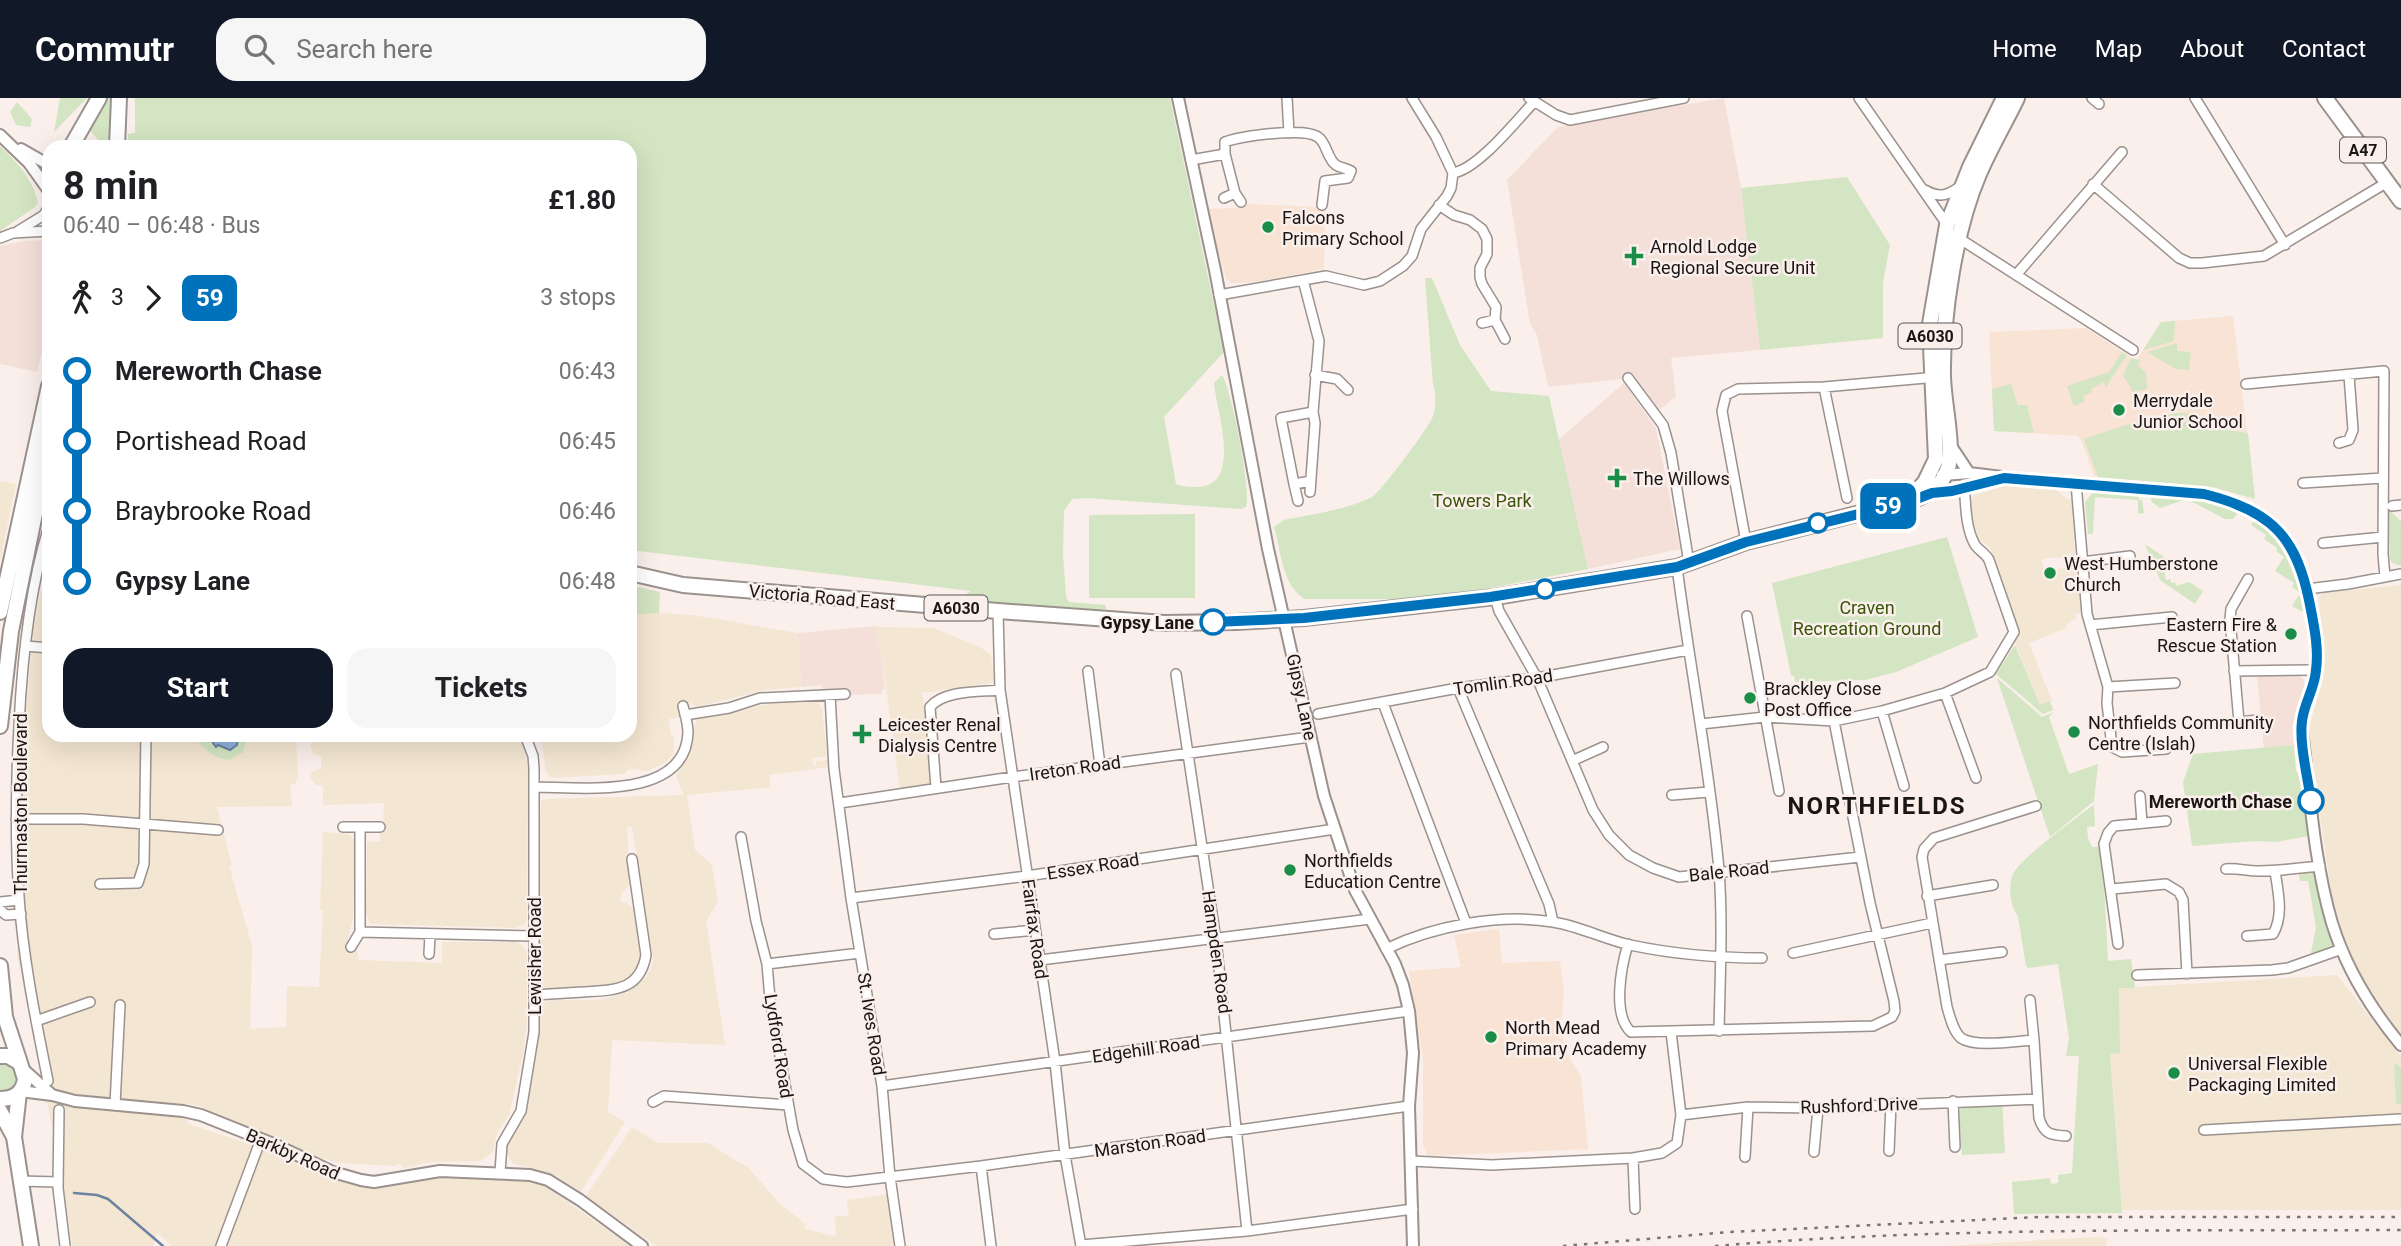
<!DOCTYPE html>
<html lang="en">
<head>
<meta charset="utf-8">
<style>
  :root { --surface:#fff; --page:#f6f6f6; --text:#202124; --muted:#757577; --accent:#111827 }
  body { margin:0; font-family:Roboto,sans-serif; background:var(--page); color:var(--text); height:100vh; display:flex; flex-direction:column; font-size:26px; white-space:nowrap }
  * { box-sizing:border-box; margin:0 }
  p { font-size:23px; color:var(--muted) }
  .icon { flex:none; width:38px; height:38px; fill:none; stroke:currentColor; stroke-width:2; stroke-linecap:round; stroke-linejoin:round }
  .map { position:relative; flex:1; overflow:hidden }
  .details { position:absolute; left:42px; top:42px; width:595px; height:602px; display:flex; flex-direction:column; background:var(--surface); border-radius:21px; box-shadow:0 7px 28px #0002 }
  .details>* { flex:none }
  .badge { padding:0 14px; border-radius:10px; font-size:24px; line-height:46px }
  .map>.badge { position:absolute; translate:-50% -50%; box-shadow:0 0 0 4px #fff }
  .legs { display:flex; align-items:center; gap:10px; height:77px; padding:0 21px; font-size:23px }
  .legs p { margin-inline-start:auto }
  .overview { display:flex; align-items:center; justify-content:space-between; height:119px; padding:0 21px }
  h1 { font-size:38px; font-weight:700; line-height:52px }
  .cta { display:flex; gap:14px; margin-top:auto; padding:14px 21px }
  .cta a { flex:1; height:80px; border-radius:21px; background:var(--accent); color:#fff; font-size:28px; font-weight:700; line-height:80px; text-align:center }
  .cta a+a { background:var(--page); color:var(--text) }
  ul { padding:0 21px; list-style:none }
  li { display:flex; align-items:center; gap:24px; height:70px; font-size:26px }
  li i { display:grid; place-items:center; width:10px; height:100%; margin:0 9px; background:currentColor }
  li i::after { content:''; width:18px; height:18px; margin:-9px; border:5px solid; border-radius:50%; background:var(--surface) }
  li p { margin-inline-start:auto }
  li:first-child i { background:linear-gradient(#0000 50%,currentColor 0) }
  li:last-child i { background:linear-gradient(currentColor 50%,#0000 0) }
  header { display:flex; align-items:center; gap:42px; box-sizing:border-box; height:98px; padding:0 35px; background:var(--accent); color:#fff }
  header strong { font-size:33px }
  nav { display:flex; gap:38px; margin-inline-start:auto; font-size:24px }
  .search { width:490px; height:63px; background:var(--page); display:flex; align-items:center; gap:18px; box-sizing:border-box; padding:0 24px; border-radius:21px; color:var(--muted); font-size:26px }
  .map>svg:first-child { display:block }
</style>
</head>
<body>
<header>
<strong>Commutr</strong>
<div class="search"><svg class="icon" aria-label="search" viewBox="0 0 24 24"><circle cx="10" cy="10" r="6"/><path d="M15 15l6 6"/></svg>Search here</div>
<nav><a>Home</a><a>Map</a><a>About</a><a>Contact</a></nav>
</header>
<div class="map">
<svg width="2401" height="1148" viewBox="0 0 2401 1148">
  <rect width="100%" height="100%" fill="#faefea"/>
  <path fill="#f4e0d9" d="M1724 0 1741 90 1760 252 1671 260 1676 299 1659 312 1631 280 1548 289 1537 237 1530 226 1507 82 1558 29Z
    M46 142 49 143V223L37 274 0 266V148L22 143Z
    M1624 285 1656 330 1680 451 1588 471 1558 342Z
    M876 528 877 545H880L885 591 882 592V596L850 597 849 591H823L822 587 801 589 798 535Z
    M2295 576 2303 581 2305 586 2292 630 2294 647 2264 650 2257 578Z"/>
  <path fill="#f3e6d2" d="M0 383 16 386 0 463Z
    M2018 387 2055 391 2067 401H2071L2072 409 2075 459 2047 460 2041 462 2049 482 2056 479 2053 471 2076 470 2081 515H2075L2076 521 2070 523 2064 531 2029 545 2052 603 2040 607 2014 542 2018 536V531L1990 449 1979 442 1972 419 1971 402 1973 398 2002 388Z
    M49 450V637H200L208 653 223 661 248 637 296 639 298 679 295 686 290 687 292 708 217 709 232 768H229L252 848 250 931 286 929 287 888 319 889 323 812 320 811 323 734 348 736 355 742 353 820 346 849 357 853 359 862 442 865V844H516L523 848 527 855V924L523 956 509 1017 497 1035 493 1054 481 1063 430 1064 403 1070 399 1065 395 1068 339 1065 317 1059 197 1007 167 1005 166 1015 188 1019V1026L380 1089 437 1078 528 1084 545 1088 630 1148H172L157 1135 153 1148H72L63 1082 17 858 22 735 21 670 33 535Z
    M2401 487V936L2373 898 2359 874 2342 832 2332 798 2308 637 2324 572 2319 499 2324 495Z
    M659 515 692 517 798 535 801 589 764 592 697 609 690 605 679 607 681 619 669 621 671 637H674V655L666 664 647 673 633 671 628 672 625 676 552 680 546 675 541 637H630V517Z
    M876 529 933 530 980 549 991 557 994 581 992 585 922 595 931 651V683L929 687 900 691 880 546H877Z
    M792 603 817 604 822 610 827 658 812 660 813 667H816V663L828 662 829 669 769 677 771 689 687 697 695 752 712 767 718 804 706 823 725 947 612 942 608 1014 625 1024 581 1094 557 1078 534 1070 514 1066 506 1055 508 1045 526 1012 539 930 538 911 544 905 551 902H599L627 895 645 881 651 871 653 860 632 729H627L630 786 621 796V804L627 805 635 812 642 853 637 871 631 879 619 886 553 891H545L540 887 538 880V788L541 703 547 701 684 697 676 678 691 653 696 623 699 620 729 616 759 608Z
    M313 637H517L525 655 528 672 527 821 525 826 515 830 370 826 366 815 367 744 380 743V735L383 733 384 705 323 707V687H316L310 680 312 674 321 670V658L314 656 310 649Z
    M2337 877 2401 959V1112H2122L2110 955H2120L2119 890Z
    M632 1029 658 1045H708L741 1066 746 1067 779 1105 805 1126V1131L836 1138 835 1118H849L847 1102 888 1096 893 1148H656L586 1098Z
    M2095 1139 2107 1140 2106 1148H1948Z"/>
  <path fill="#f8e3d4" d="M1247 106 1325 109 1324 171 1257 184 1231 185 1227 182 1205 111 1238 110Z
    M2233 218 2255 401 2213 389 2094 378 2081 342 2077 338 1994 333 1989 234 2086 230 2136 263 2161 224Z
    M1499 831 1502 865 1560 863 1564 894 1561 926 1565 952 1581 978 1588 1051 1428 1058 1423 1046V960L1409 873 1461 869 1454 837Z"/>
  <path fill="#d3e5c2" d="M60 0H87L54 34Z
    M105 0H111V49H105L88 31Z
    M135 0H1170L1224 254 1164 319 1176 386C1183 389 1190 389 1197 389 1244 388 1216 312 1214 285L1222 277C1231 290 1252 394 1246 409L1241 411 1088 400 1072 401 1064 413 1063 456 1066 499 1069 504 1106 507V511L1097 512 982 505 968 501 965 497 971 493 630 452V49H128V36L135 35Z
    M17 4 32 21 30 29 16 27 10 14Z
    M0 48C17 64 32 80 38 104L35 109 0 133Z
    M1847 79 1890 147 1883 185V240L1760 252 1741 90Z
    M1425 180H1432L1460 247 1491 293 1549 298 1588 471 1434 501H1305C1282 488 1281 452 1274 429L1284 422C1313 416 1346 412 1372 399 1381 394 1430 328 1433 318 1436 309 1436 294 1433 286Z
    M2175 223 2174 243 2143 252 2161 224Z
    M2177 245V253L2191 254 2189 272 2176 271 2147 254Z
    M2122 254 2127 257C2120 269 2112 277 2106 290L2104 284 2091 291 2092 294 2083 298 2085 303 2074 308 2067 288 2109 274Z
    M2131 260 2140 262 2138 268 2146 274 2147 291 2133 294 2123 277Z
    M2011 286 2018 307H2027L2034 335 1994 333 1992 291Z
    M2177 315 2195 316 2201 325 2208 326 2212 330 2248 335 2255 401 2213 389 2098 379 2084 341 2141 322Z
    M2094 393 2139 397V402H2142L2144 415 2138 416V402L2095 399 2093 436H2088L2085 404Z
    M2156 398C2183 400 2214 400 2238 415L2233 421H2225L2187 401 2160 410 2152 404 2151 400Z
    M2388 414H2391L2401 423V468L2392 465 2390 461Z
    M1195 416V500H1089V417Z
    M2255 420C2284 444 2297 477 2304 513H2301L2292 508 2300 495 2292 489 2294 485 2275 473 2284 459 2276 453 2277 450 2264 441 2266 437 2251 427Z
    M1947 439 1978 539 1896 574 1865 582 1795 584 1794 578 1791 577 1772 485Z
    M2145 446 2167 461 2162 468 2164 470 2166 482 2170 481 2171 485 2175 484 2176 488 2189 484 2203 493 2195 506 2160 482Z
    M630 487 660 494 659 515 630 517Z
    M2015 547 2040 607 2050 603 2053 612 2043 616 1996 576Z
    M1997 580 2042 619 2054 614 2049 619 2069 676 2098 666 2094 703 2050 739Z
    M199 637H248V639L243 654 230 662C217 661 208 654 199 645Z
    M2294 647 2296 672 2302 685 2308 738 2276 744 2255 743 2192 748 2183 684 2193 656Z
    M2092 708H2094L2095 728 2087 729 2088 740 2092 749H2102L2108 863 2131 861 2135 890H2119L2120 955 2110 956 2122 1115 2014 1116 2012 1084 2050 1080 2051 1086 2058 1085V1077L2072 1075 2079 958H2066L2069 940 2058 866 2028 870 2026 868 2018 818C2010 809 2008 787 2013 776 2020 761 2076 720 2092 708Z
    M2320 768 2342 851 2312 862 2311 855 2316 829 2308 783H2300L2298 772Z
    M0 964 13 966 20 980 13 993 0 995Z
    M2394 964 2401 970V1006H2396Z
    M2002 1003 2005 1055 1962 1057 1959 1013 1967 1005Z"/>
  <path fill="#8eb2dd" stroke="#6b83a1" stroke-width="2" d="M215 637H238L237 647 230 652 218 647 216 649 213 645Z"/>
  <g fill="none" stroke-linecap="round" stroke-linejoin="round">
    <path stroke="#6b83a1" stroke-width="2.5" d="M74 1095 97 1097 108 1101 163 1148"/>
    <g stroke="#9b918d" stroke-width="12">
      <path id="minor" d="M1287 0 1289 35
        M1529 0 1556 17 1570 22 1684 0
        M1859 0 1948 128
        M2092 0 2099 6
        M2195 0 2285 147
        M1225 56 1235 95 1241 104
        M1191 62 1225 56V44C1242 38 1304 29 1318 39 1327 45 1327 61 1336 67 1340 70 1346 70 1351 73L1348 80 1325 83 1322 107
        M1453 75C1478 71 1515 24 1534 4
        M2093 86 2179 160 2190 165H2202L2264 158 2386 85
        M1925 92C1940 101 1949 97 1962 87
        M1224 100 1235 95
        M1439 107 1454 117 1470 122 1482 131 1487 141V156L1480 170V179L1482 186 1496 209 1495 222 1505 241
        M18 133 44 117 49 109
        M1957 139 2133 252
        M0 140 13 135 49 133
        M2016 177 2122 54
        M1303 182 1319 243 1313 314 1315 325 1310 394
        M1219 197 1326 178 1364 187 1380 183 1403 168 1412 158 1421 131 1447 98 1451 90 1453 75 1436 39 1412 0
        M1482 225 1495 222
        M1315 277 1337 281 1348 292
        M1628 280 1663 327 1671 355 1689 465
        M2246 286 2384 273 2383 456 2385 479
        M1824 289 1847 400
        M2339 345 2349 342 2353 332 2349 277
        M1311 383 1294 386 1281 320 1313 314
        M2076 385 2087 516 2108 589 2107 605 2112 649 2122 654 2166 651
        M2303 385 2383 380
        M1294 386 1298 403
        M2392 408 2401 407
        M1746 444 1722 313 1726 297 1738 291 1824 289 1937 279
        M2323 445 2383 439
        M2082 464 2130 458
        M1677 469C1690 570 1710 671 1719 772 1723 825 1720 880 1719 933
        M2248 481 2231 511 2230 521 2239 624 2259 622
        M2307 491 2348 486 2401 476
        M1495 499 1499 513 1537 580 1593 712 1609 737 1629 757 1653 770 1679 779 1860 759
        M998 513 1000 592 1055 964 1065 1057 1081 1148
        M1747 518 1779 693
        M2090 527 2172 519
        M26 548 49 550
        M1088 573 1100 667
        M2234 573 2316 572
        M1176 576 1216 842 1247 1133
        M2108 589 2175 585
        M1458 590 1549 806 1553 824
        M1945 595 1976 680
        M830 597 834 671 851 800 882 988 890 1079 900 1148
        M1383 605 1466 825
        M1882 613 1904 688
        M1318 616 1458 590 1537 580 1688 552
        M685 617 729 610 760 600 845 596
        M1701 626 1765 619 1834 623 1882 613 1945 595 1990 574 2014 534 1989 462C1985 454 1977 452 1974 445 1965 427 1966 406 1964 386
        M1574 662 1603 649
        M534 689C581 689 686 703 688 634 688 626 685 616 683 608
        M936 690 930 609C944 592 980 594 1000 592
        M1672 697 1709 694
        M2140 698 2142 725
        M840 705 1012 679 1310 639
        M16 721H83L218 732
        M343 729H380
        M360 729V834L533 838
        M741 739 756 823 767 866 770 901 793 1032 803 1066 823 1081 847 1084 981 1068 1409 1008
        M2226 771C2237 770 2247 773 2259 773 2280 773 2300 770 2320 768
        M100 786 138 785 144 766 146 637
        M2112 791 2166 786 2179 794 2183 802 2187 876
        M1927 798 1993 787
        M851 800 1027 778 1335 731
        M0 804 19 802
        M0 812 6 817 21 816
        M994 836 1035 832
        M2247 838 2273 836C2284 817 2278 794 2275 773
        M1628 846C1621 869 1612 917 1631 934L1873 928 1892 919 1895 913 1894 903 1870 805 1834 623
        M2118 846 2104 746 2108 735 2114 728 2166 723
        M351 849 360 834
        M1386 851C1433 828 1501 815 1553 824 1579 828 1604 841 1630 847 1673 856 1718 860 1762 860
        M1793 855 1932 825
        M429 856 430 837
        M1040 862 1370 821
        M1939 862 2002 854
        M767 866 860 855
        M2137 877 2272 872 2288 870 2342 851
        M534 897C550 896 567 895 583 894 614 892 640 893 646 857L632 761
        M2030 902 2034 942C2017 943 1975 950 1961 940 1953 933 1950 919 1947 909L1922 759 1924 751 1934 740 2036 708
        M36 923 90 904
        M2034 942 2039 1020C2044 1036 2050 1037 2066 1038
        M48 983C36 923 23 861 19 799 15 742 16 685 19 628 22 562 29 492 49 428
        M882 988 1409 913
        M1953 1003 1955 1049
        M653 1004 664 998 788 1007
        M115 1007 120 907
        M59 1012 58 1090 65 1148
        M1681 1017 1748 1009 1818 1010 2038 1001
        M2204 1032 2401 1021
        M1889 1053 1891 1006
        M1814 1054 1818 1010
        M1745 1059 1748 1009
        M1633 1060 1635 1111
        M1411 1063 1492 1067 1633 1060 1662 1055 1677 1045 1681 1017 1671 934
        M981 1068 991 1148
        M500 1074 502 1046 521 1013 534 934V670L533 658 525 637
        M19 1083 58 1084
        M1081 1147 1247 1133 1413 1111
        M221 1148 261 1041"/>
    </g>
    <g stroke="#9b918d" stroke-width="14">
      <path id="tertiary" d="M1178 0 1215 172 1268 451 1324 698 1355 792 1395 866 1403 887 1409 913 1413 955 1409 1008 1413 1148
        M0 37 29 65 49 93
        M21 51 49 67
        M1951 348 1969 375
        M1942 377 1969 375 2002 379
        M1932 395 1952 393 2004 380 2204 396C2272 412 2297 439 2310 507 2314 528 2319 550 2316 571 2314 593 2301 611 2302 633 2310 696 2314 764 2332 825 2346 870 2371 911 2401 947
        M23 971 52 997
        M20 993 52 997 75 1003 183 1013 201 1017 276 1047 333 1074 361 1082 374 1084 440 1073 530 1077 548 1082 580 1102 642 1148"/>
    </g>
    <g stroke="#9b918d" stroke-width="18">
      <path id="primary" d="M2325 0 2401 103"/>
    </g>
    <g stroke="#9b918d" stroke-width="18">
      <path id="trunk" d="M71 49 99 0
        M117 49 119 0
        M1911 403C1932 395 1948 384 1950 359 1951 334 1944 305 1943 279 1942 218 1955 132 1979 76 1990 50 2005 25 2017 0
        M630 475 683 487 998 513 1164 525 1236 524 1304 520 1495 499 1677 469 1746 444 1884 409 1915 395 1925 384 1936 361 1930 226 1947 127 1970 69 2004 0
        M0 514 49 288
        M0 628 11 533 49 347
        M0 868 5 919 20 965
        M0 958H8L20 965 25 981C23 995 14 1001 0 1001
        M19 995 14 1039 31 1148
        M0 1013 14 1039"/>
    </g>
    <use href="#minor" stroke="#fff" stroke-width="9"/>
    <use href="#tertiary" stroke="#fff" stroke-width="10"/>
    <use href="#primary" stroke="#fff" stroke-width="14"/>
    <use href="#trunk" stroke="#fff" stroke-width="14"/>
    <path stroke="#7a7370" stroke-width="2.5" stroke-dasharray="3.5 7" stroke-linecap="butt" d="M1563 1148 1729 1134 2040 1119H2401
      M1715 1148C1943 1129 2172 1133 2401 1132"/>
  </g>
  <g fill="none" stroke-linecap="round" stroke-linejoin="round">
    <g stroke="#fff" stroke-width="16">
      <path id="line-1" d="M1213 524 1304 520 1490 499 1677 469 1746 444 1911 403 1932 395 1952 393 2004 380 2204 396C2272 413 2297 439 2310 507 2314 528 2319 550 2316 572 2315 590 2304 605 2302 623 2299 646 2308 680 2311 703"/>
    </g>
    <use href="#line-1" stroke="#0072bc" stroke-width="10"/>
  </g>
  <g fill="#1a8e48" stroke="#faefea" stroke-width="2.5">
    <circle cx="1268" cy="129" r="7"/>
    <path d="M1630.5 147.5h7v7h7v7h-7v7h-7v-7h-7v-7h7z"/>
    <circle cx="2119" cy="312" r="7"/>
    <path d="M1613.5 369.5h7v7h7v7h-7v7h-7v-7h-7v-7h7z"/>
    <circle cx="2050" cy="475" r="7"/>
    <circle cx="2291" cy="536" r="7"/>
    <circle cx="1750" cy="600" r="7"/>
    <circle cx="2074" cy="634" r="7"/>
    <path d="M858.5 625.5h7v7h7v7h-7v7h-7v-7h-7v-7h7z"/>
    <circle cx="1290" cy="772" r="7"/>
    <circle cx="1491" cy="939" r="7"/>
    <circle cx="2174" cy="975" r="7"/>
  </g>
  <g fill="#fff" stroke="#0072bc" stroke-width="3.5">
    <circle cx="1818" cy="425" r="9"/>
    <circle cx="1545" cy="491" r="9"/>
    <circle cx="1213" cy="524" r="12"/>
    <circle cx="2311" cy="703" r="12"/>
  </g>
  <g text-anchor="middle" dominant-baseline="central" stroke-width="5" stroke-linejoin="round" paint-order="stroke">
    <g fill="#faefea" stroke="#5d5755" stroke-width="2">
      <rect x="2340" y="39.5" width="46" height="25" rx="5"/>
      <rect x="1898.5" y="225.5" width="63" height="25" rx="5"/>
      <rect x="924.5" y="497.5" width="63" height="25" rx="5"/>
    </g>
    <g font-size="16" font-weight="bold" fill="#1a1615">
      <text x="2363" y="52">A47</text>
      <text x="1930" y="238">A6030</text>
      <text x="956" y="510">A6030</text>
    </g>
    <g font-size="18" fill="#1a1615" stroke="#faefea" text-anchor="start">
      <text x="1282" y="119">Falcons<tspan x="1282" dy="21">Primary School</tspan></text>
      <text x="1650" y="148">Arnold Lodge<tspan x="1650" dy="21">Regional Secure Unit</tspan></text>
      <text x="2133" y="302">Merrydale<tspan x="2133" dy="21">Junior School</tspan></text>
      <text x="1633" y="380">The Willows</text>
      <text x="2064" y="465">West Humberstone<tspan x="2064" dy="21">Church</tspan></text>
      <text x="2277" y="526" text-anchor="end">Eastern Fire &amp;<tspan x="2277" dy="21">Rescue Station</tspan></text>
      <text x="1764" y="590">Brackley Close<tspan x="1764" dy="21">Post Office</tspan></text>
      <text x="2088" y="624">Northfields Community<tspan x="2088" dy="21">Centre (Islah)</tspan></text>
      <text x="878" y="626">Leicester Renal<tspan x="878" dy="21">Dialysis Centre</tspan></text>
      <text x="1304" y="762">Northfields<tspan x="1304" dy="21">Education Centre</tspan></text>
      <text x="1505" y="929">North Mead<tspan x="1505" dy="21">Primary Academy</tspan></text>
      <text x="2188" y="965">Universal Flexible<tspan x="2188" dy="21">Packaging Limited</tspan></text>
    </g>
    <g font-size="18" fill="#385508" stroke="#faefea">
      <text x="1482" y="402">Towers Park</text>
      <text x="1867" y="509">Craven<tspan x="1867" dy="21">Recreation Ground</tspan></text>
    </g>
    <g font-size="18" fill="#1a1615" stroke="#faefea">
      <text transform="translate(822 499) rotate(5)">Victoria Road East</text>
      <text transform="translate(1503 584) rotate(-8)">Tomlin Road</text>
      <text transform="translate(1302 599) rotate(78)">Gipsy Lane</text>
      <text transform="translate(1075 670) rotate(-8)">Ireton Road</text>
      <text transform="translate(20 706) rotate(-90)">Thurmaston Boulevard</text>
      <text transform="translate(1093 768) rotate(-9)">Essex Road</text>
      <text transform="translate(1729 773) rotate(-6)">Bale Road</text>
      <text transform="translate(1035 831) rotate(82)">Fairfax Road</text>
      <text transform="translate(1217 854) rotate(82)">Hampden Road</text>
      <text transform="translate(534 858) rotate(-90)">Lewisher Road</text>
      <text transform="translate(872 926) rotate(81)">St. Ives Road</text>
      <text transform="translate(779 948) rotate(81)">Lydford Road</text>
      <text transform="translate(1146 951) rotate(-8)">Edgehill Road</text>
      <text transform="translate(1859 1007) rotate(-2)">Rushford Drive</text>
      <text transform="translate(1150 1045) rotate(-8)">Marston Road</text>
      <text transform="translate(293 1056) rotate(24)">Barkby Road</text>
    </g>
    <g font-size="18" font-weight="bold" fill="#1a1615" stroke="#faefea" text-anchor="end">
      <text x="1194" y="524">Gypsy Lane</text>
      <text x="2292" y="703">Mereworth Chase</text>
    </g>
    <g font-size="24" font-weight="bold" letter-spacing="2" fill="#1a1615" stroke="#faefea">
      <text x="1877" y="708">NORTHFIELDS</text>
    </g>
  </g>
</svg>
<b class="badge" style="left:1888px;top:408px;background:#0072bc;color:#fff">59</b>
<section class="details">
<div class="overview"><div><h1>8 min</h1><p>06:40 – 06:48 · Bus</p></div><b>£1.80</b></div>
<div class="legs"><svg class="icon" aria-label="walk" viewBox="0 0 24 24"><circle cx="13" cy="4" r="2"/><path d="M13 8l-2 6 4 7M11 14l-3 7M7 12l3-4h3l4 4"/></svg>3<svg class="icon" aria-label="forward" viewBox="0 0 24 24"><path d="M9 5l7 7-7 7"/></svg><b class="badge" style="background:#0072bc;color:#fff">59</b><p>3 stops</p></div>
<ul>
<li><i style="color:#0072bc"></i><b>Mereworth Chase</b><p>06:43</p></li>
<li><i style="color:#0072bc"></i><span>Portishead Road</span><p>06:45</p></li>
<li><i style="color:#0072bc"></i><span>Braybrooke Road</span><p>06:46</p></li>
<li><i style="color:#0072bc"></i><b>Gypsy Lane</b><p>06:48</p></li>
</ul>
<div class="cta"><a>Start</a><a>Tickets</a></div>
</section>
</div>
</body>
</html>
